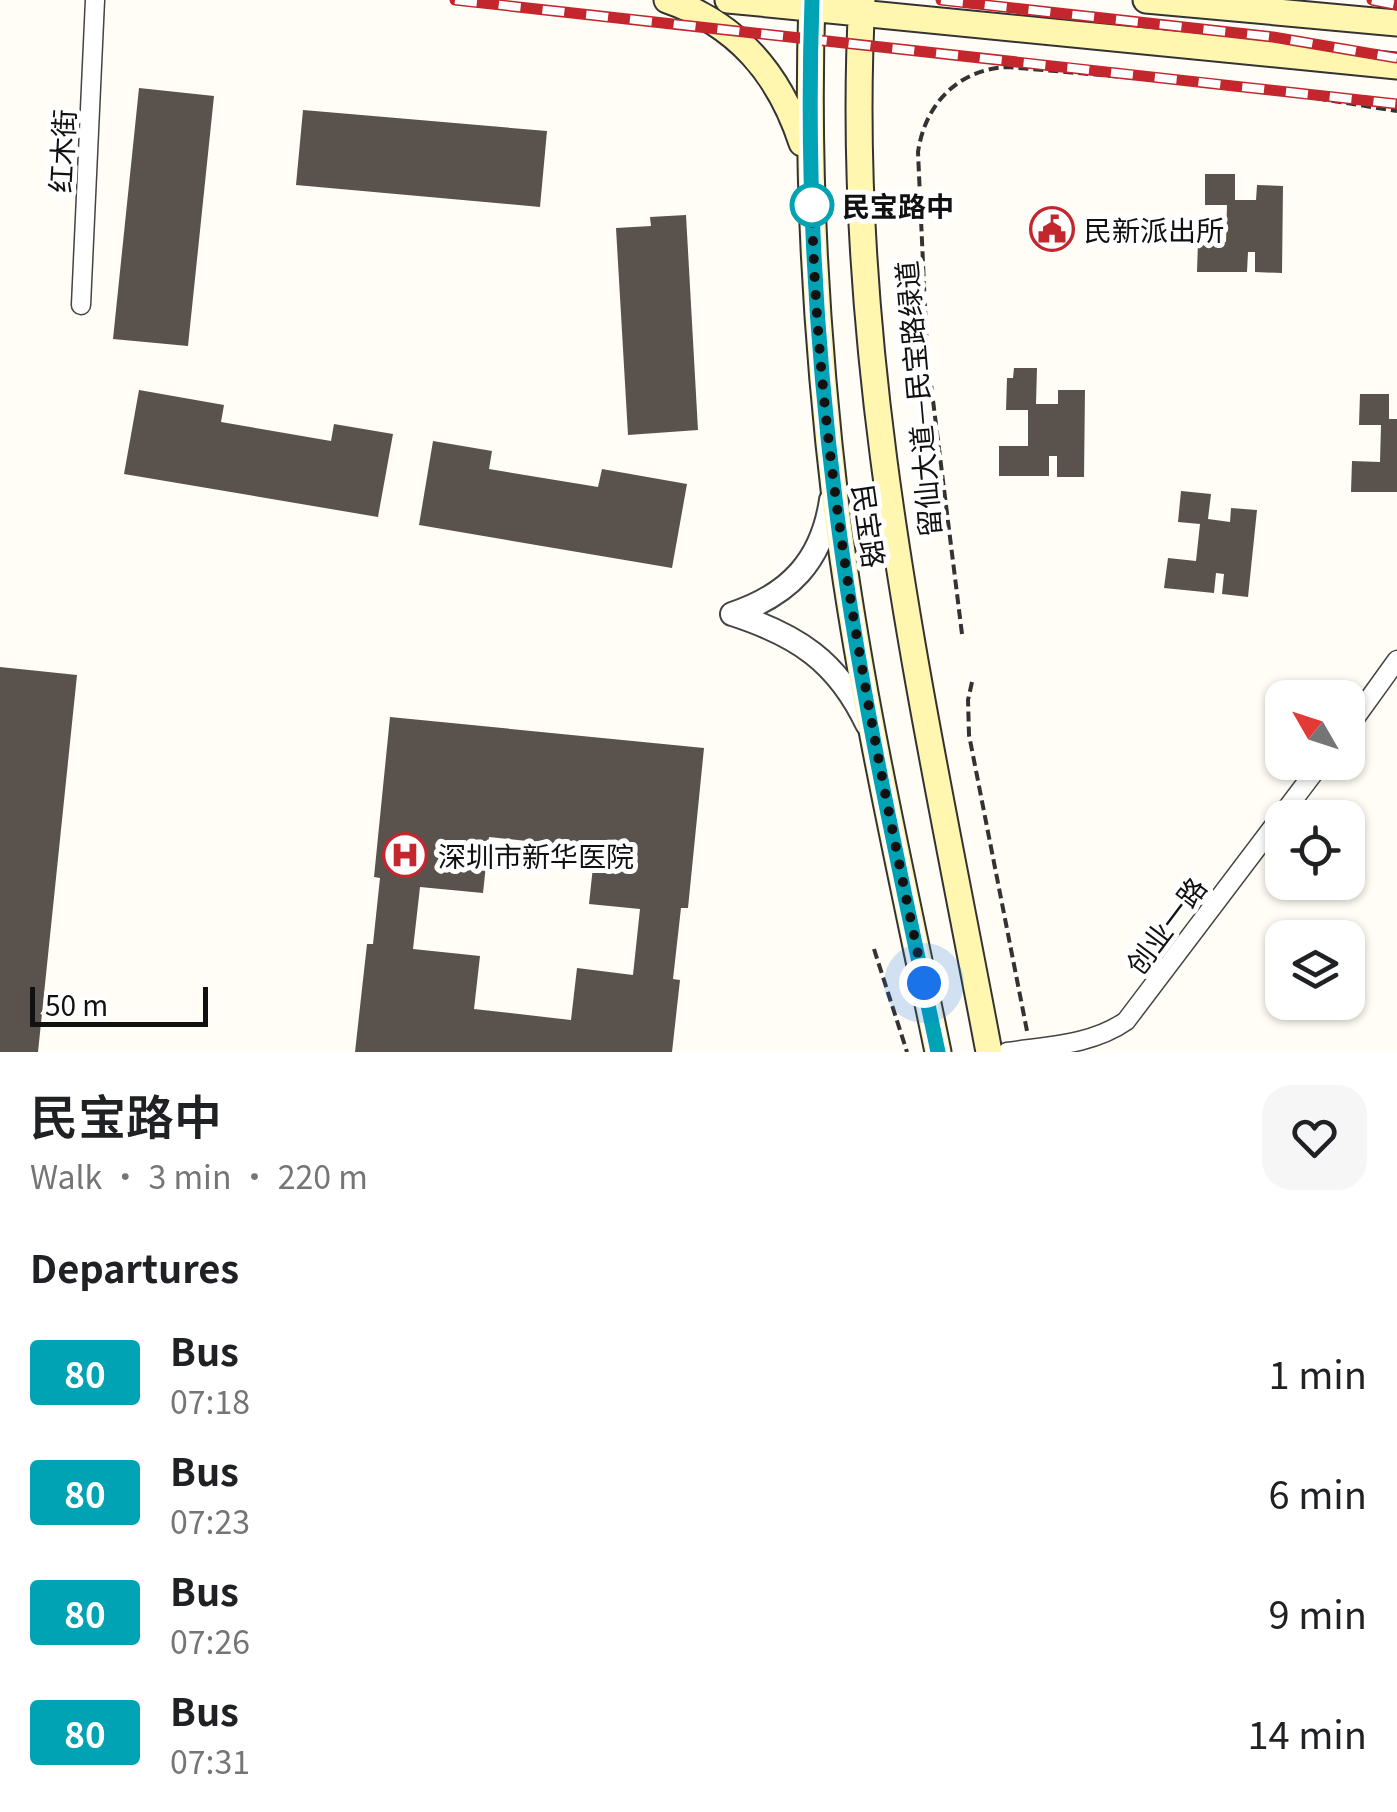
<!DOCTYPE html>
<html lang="en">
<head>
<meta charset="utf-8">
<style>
  :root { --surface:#fff; --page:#f6f6f6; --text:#202124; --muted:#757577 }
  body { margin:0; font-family:Georgia,"Noto Sans SC",serif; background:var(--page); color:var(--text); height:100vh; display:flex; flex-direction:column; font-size:38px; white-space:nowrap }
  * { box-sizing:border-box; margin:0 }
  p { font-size:32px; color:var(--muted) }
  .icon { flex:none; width:55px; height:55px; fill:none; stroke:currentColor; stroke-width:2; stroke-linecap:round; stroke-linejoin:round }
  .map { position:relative; height:1052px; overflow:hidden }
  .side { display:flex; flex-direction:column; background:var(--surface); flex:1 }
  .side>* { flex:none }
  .badge { padding:0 20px; border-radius:8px; font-size:35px; line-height:65px }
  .needle { width:65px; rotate:309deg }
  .tools { position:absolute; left:1265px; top:680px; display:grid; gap:20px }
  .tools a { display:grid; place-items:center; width:100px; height:100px; border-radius:20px; background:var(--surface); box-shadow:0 2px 8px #0004; font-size:50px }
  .scale { position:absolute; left:30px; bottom:25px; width:178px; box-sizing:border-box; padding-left:10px; border:5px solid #111; border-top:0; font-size:28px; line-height:35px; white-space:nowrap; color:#111; -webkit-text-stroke:8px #fff; paint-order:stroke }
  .you { position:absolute; width:50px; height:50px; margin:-25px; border:8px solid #fff; border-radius:50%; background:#1a73e8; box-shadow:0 0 0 15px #1a73e833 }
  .map>.badge { position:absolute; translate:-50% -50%; box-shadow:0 0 0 5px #fff }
  h2 { padding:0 30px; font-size:38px; line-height:90px }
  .round { display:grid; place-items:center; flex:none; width:105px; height:105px; border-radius:30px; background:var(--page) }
  .headline { display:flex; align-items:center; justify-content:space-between; height:170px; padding:0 30px }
  h1 { font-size:48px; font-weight:600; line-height:75px }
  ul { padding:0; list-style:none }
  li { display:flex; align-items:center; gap:30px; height:120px; padding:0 30px }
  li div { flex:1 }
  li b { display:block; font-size:38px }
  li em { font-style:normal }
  li .badge { min-width:110px; font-weight:700; text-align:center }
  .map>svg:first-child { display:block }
</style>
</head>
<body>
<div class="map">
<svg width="1397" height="1052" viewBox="0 0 1397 1052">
  <rect width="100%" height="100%" fill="#fffdf5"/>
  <path fill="#5a524d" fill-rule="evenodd" d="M139 88 214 96 188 346 113 339Z
    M303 110 547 131 540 207 296 185Z
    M1205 174H1235V200H1256L1257 185 1283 186 1282 273 1255 272V252H1248L1247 272H1197L1198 242H1226L1227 205H1205Z
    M686 215 698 430 628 435 616 228 651 226 650 217Z
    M1014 368H1037L1036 404H1058V390H1085L1084 477H1057V456H1049V476H999V446H1028V410H1006L1007 378H1013Z
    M139 390 224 405 221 422 331 441 334 424 393 434 378 517 124 474Z
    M1360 394H1389V419H1397V492H1351L1352 461 1380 462 1381 425H1359Z
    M433 441 492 451 489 469 598 487 602 469 687 484 672 568 419 525Z
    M1181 491 1211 494 1208 519 1230 522 1231 508 1257 510 1248 597 1222 594 1224 574 1216 573 1214 593 1164 588 1168 558 1196 561 1200 524 1178 522Z
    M0 667 77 675 38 1052H0Z
    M390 717 704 748 688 908H681L673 979 680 980 672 1052H355L367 944H373L380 878 374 877ZM489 837 595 848 589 904 640 909 633 975 577 968 571 1020 474 1009 480 956 413 949 420 887 483 893Z"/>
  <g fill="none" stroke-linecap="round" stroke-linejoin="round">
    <g stroke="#444" stroke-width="21">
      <path id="minor" d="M81 305 95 0
        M1348 728 1397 660
        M1007 1052C1047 1046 1092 1045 1126 1021L1322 762"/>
    </g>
    <g stroke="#444" stroke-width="26">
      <path id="tertiary" d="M732 614C797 635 837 661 867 724
        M732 614C789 595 822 561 831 500"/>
    </g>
    <g stroke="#333" stroke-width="29">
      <path id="secondary" d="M667 0C737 24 779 73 802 143
        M728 0 1397 66
        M812 0C806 170 816 339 836 507 859 691 901 871 938 1052
        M862 0C842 355 924 706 989 1052
        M1146 0 1397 23"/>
    </g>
    <path stroke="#333" stroke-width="4" stroke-dasharray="10 5" stroke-linecap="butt" d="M962 634 927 352 918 152C925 104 958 69 1008 67L1251 88 1397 111
      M972 682 968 700 969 735 1027 1031
      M874 949 907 1052"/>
    <use href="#minor" stroke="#fff" stroke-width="18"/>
    <use href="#tertiary" stroke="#fff" stroke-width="22"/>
    <use href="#secondary" stroke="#fff6b0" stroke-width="25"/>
    <g stroke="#c4262e" stroke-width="11">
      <path id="rail" d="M455 0 1397 104
        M941 0 1273 37 1397 58
        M1372 0 1397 5"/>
    </g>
    <use href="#rail" stroke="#fff" stroke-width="8" stroke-dasharray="22" stroke-linecap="butt"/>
  </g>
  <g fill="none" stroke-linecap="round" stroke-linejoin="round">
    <g stroke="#fff" stroke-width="22">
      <path id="line" d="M812 0C806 170 815 339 836 507 859 691 900 872 938 1052"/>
    </g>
    <use href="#line" stroke="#00a3b4" stroke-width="15"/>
    <path stroke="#111" stroke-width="10" stroke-dasharray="0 18" d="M812 205C817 459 870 728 924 983"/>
  </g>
  <defs>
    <g id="civic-ring" transform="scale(2.25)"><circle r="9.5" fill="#fff" stroke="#c4262e" stroke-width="1.5"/><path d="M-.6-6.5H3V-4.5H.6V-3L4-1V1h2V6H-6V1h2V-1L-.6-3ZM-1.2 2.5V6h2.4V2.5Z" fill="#c4262e"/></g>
    <g id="hospital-ring" transform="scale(2.25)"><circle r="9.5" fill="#fff" stroke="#c4262e" stroke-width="1.5"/><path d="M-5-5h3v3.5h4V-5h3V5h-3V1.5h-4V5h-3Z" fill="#c4262e"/></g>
  </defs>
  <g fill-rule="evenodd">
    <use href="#civic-ring" x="1052" y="229"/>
    <use href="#hospital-ring" x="405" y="855"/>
  </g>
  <circle fill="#fff" stroke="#00a3b4" stroke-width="5" cx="812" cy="205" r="20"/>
  <g text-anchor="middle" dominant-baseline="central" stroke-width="10" stroke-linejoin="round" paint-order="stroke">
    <g font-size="28" fill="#111" stroke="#fff">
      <text transform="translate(61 151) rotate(-87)">红木街</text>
      <text transform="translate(917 399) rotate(-95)">留仙大道—民宝路绿道</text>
      <text transform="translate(870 526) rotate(82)">民宝路</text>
      <text transform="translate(1165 925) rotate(-53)">创业一路</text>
    </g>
    <g font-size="28" font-weight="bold" fill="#111" stroke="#fff" text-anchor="start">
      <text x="842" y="205">民宝路中</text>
    </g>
    <g font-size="28" fill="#111" stroke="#fff" text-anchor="start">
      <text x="1084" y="229">民新派出所</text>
      <text x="438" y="855">深圳市新华医院</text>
    </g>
  </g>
</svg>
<div class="tools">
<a><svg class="needle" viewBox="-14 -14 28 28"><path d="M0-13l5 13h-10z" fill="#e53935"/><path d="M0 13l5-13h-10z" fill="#757577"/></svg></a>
<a><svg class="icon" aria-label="locate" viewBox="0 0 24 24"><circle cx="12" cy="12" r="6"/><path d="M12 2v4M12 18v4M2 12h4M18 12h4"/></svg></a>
<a><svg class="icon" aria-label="layers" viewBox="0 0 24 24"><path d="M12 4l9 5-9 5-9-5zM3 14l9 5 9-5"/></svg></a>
</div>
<div class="scale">50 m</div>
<div class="you" style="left:924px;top:983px"></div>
</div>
<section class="side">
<div class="headline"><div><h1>民宝路中</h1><p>Walk · 3 min · 220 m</p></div><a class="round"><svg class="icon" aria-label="heart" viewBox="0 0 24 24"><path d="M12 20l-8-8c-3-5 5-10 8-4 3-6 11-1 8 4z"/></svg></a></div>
<h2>Departures</h2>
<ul>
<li><span class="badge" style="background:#00a3b4;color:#fff">80</span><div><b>Bus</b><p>07:18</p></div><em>1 min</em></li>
<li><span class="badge" style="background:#00a3b4;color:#fff">80</span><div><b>Bus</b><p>07:23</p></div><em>6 min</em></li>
<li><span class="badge" style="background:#00a3b4;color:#fff">80</span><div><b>Bus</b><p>07:26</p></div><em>9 min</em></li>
<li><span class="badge" style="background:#00a3b4;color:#fff">80</span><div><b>Bus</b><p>07:31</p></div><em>14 min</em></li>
</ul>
</section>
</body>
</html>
